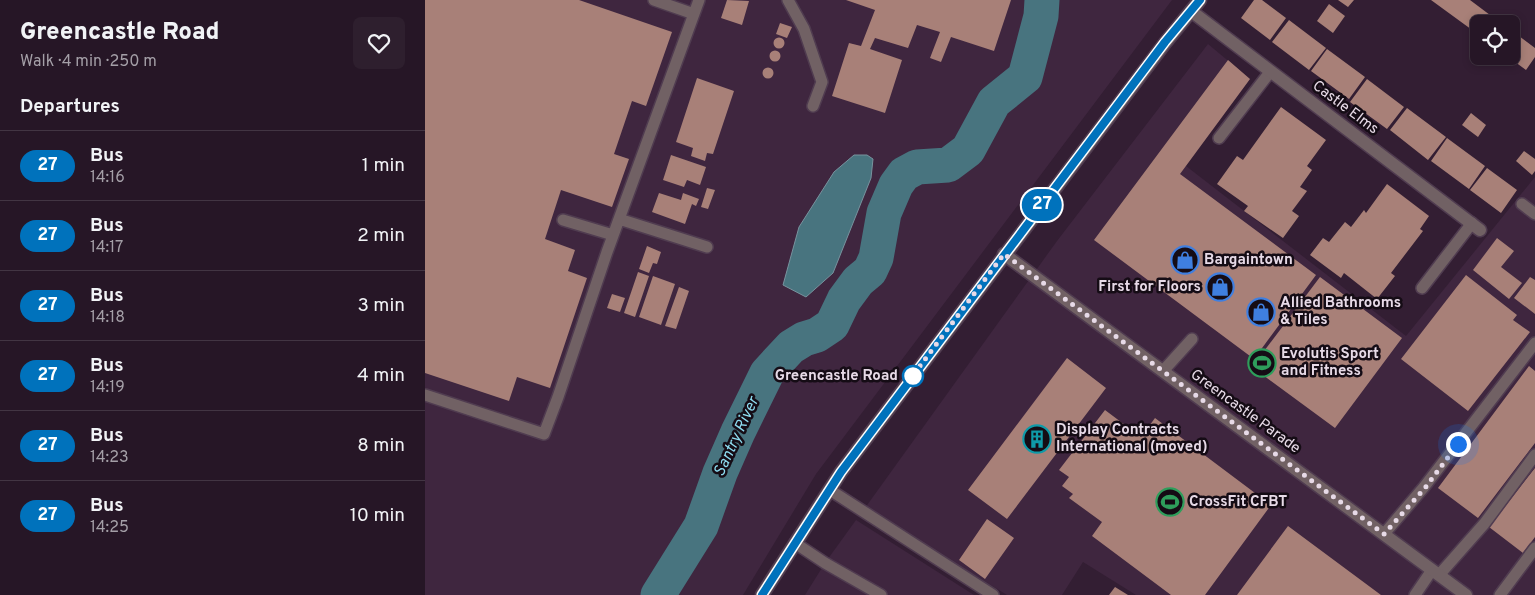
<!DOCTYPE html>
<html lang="en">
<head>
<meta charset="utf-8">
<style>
  :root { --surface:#261626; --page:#2e1f2e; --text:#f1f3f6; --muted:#a49fa7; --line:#423543 }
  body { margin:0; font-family:Overpass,sans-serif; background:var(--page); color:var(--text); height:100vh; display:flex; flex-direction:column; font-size:19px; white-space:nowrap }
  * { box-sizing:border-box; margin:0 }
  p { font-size:16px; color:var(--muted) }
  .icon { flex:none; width:28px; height:28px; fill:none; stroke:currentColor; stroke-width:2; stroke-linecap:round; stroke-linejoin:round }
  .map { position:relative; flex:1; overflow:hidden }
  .sheet { display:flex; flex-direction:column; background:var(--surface); width:425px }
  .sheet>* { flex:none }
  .badge { padding:0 10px; border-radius:16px; font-size:18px; line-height:32px }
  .controls { position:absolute; left:1045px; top:15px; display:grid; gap:10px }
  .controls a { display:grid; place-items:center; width:50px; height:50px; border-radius:8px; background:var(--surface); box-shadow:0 2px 8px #0003,0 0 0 1px var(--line); font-size:25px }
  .you { position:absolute; width:25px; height:25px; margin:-12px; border:4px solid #fff; border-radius:50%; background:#1a73e8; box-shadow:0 0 0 8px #1a73e833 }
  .map>.badge { position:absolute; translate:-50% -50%; box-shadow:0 0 0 2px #fff }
  h2 { padding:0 20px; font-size:19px; line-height:45px }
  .round { display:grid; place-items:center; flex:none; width:52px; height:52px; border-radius:8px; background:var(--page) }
  .overview { display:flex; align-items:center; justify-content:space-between; height:85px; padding:0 20px }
  h1 { font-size:24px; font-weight:800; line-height:38px }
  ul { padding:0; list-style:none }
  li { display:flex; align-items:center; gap:15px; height:70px; padding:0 20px; border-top:1px solid var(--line) }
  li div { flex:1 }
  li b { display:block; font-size:19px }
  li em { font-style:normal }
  li .badge { min-width:55px; font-weight:700; text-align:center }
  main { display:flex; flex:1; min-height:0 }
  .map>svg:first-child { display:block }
</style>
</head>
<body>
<main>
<section class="sheet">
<div class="overview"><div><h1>Greencastle Road</h1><p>Walk · 4 min · 250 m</p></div><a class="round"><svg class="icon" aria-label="heart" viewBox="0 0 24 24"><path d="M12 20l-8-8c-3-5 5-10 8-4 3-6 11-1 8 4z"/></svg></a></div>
<h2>Departures</h2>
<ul>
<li><span class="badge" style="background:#0072bc;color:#fff">27</span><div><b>Bus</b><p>14:16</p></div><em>1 min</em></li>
<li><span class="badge" style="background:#0072bc;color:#fff">27</span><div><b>Bus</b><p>14:17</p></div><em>2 min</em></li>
<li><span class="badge" style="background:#0072bc;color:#fff">27</span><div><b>Bus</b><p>14:18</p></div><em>3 min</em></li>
<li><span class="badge" style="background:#0072bc;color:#fff">27</span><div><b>Bus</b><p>14:19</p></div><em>4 min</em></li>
<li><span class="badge" style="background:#0072bc;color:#fff">27</span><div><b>Bus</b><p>14:23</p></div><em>8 min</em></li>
<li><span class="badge" style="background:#0072bc;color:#fff">27</span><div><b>Bus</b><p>14:25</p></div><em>10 min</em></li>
</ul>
</section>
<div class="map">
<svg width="1110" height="595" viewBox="0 0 1110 595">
  <rect width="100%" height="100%" fill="#331e33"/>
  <path fill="#3f263f" d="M0 0H747L391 474 318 595H0Z
    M783 44 825 79 761 166 981 336 1110 177V595H711L658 562 637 595H582L440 508 632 241Z
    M431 520 549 595H380L400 563Z"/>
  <path fill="#48747f" stroke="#78939e" d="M429 155H442L448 159 446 178 408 273 381 297 358 285 374 227 409 172Z"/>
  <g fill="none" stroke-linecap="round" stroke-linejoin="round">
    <path stroke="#48747f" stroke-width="35" d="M233 595 276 526 295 473 313 432 342 373 366 347 379 339 392 335 407 325 419 300 433 281 445 271 451 258 459 213 471 185 479 174 492 167 523 165 543 150 569 102 600 77 616 16 617 0"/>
  </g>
  <path fill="#a88078" d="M0 0H154L247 32 221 106 207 101 189 154 204 159 187 207 136 190 120 239 150 250 143 271 162 278 125 388 92 377 84 401 0 373Z
    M302 0 324 1 317 25 296 18Z
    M421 0H586L569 51 526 37 516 62 505 58 515 32 492 25 483 48 450 38 445 49 477 60 460 113 407 96 424 43 436 46 450 10Z
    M829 0H837L861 18 845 40 816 18Z
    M913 0H929L923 7Z
    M1006 0H1045L1077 24H1054V35Z
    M904 4 920 16 908 33 892 21Z
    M864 20 901 48 884 70 847 42Z
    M355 23 367 27 362 38 351 34Z
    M1086 30 1110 48V57L1101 70 1082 56H1086Z
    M348.5 43a5.5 5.5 0 1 1 11 0a5.5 5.5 0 1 1-11 0Z
    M902 49 940 77 924 99 886 71Z
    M344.5 56a5.5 5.5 0 1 1 11 0a5.5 5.5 0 1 1-11 0Z
    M803 60 825 79 755 174 891 275 829 359 669 240Z
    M337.5 73a5.5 5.5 0 1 1 11 0a5.5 5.5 0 1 1-11 0Z
    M272 78 309 91 288 154 282 153 280 161 266 156 268 148 251 142Z
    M942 79 979 107 962 129 925 102Z
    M856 107 901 140 882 166 887 170 875 187 882 191 867 211 874 216 858 238 819 211 823 206 792 184 812 156 818 160Z
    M982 108 1021 137 1003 160 965 130Z
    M1046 113 1061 125 1053 137 1037 125Z
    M1022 138 1060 166 1044 189 1006 161Z
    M1099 151 1110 159V171L1107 175 1091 161Z
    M246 155 281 167 275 185 262 180 259 187 238 180Z
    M1062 168 1092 190 1076 213 1045 190Z
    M962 184 1004 216 995 229 998 231 966 273 970 276 952 299 919 273 916 278 885 255 898 238 904 242 920 222 926 227 939 210 941 213Z
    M282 188 290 190 283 209 276 207Z
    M234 193 256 200 258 193 274 199 271 206 267 204 260 224 227 212Z
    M1072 238 1089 251 1076 267 1097 283 1084 299 1048 270Z
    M222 246 236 252 232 264 228 263 224 273 214 269Z
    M213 272 224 276 210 317 199 313Z
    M1041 275 1092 315 1088 320 1105 332 1043 411 976 359Z
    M228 276 250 284 236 325 214 317Z
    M895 277 977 338 910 428 827 367Z
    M1105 277 1110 280V314L1089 298Z
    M254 287 264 291 251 329 240 326Z
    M187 294 200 298 195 312 182 308Z
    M642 358 681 388 582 519 543 490Z
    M1104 366 1110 371V443L1053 518 1013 488Z
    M680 410 716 437 730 418 846 505 780 595H746L667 536 677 522 644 498 648 494 637 486 644 477 634 470Z
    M1110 468V537L1098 553 1064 527Z
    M562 519 589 538 560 579 534 560Z
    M863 526 956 595H812Z
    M690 587 703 595H684Z"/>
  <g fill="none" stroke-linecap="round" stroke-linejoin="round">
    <g stroke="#503c50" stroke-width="14">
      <path id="service" d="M229 0 269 14
        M363 0 379 29 397 82 388 106
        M794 138 845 72
        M1097 204 1110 214
        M194 219 282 247
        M138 220 188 235
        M997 288 1047 223
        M738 371 767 339
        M0 395 119 434 133 397 182 252 274 0
        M405 490 568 595
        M959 534 999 487 1110 343
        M370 543 400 563 456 595
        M1014 575 1059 524 1110 455
        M990 595 1007 570
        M1075 595 1110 548"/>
    </g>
    <g stroke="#503c50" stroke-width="15">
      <path id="minor" d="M766 11 1055 230
        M579 254 1041 595"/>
    </g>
    <g stroke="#503c50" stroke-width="15">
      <path id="tertiary" d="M337 595 416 472 740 43 775 0"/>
    </g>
    <use href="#service" stroke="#716164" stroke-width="11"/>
    <use href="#minor" stroke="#716164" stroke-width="12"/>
    <use href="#tertiary" stroke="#716164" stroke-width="12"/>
  </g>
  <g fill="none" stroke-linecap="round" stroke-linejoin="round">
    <g stroke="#fff" stroke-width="11">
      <path id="line" d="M337 595 416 472 740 42 775 0"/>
    </g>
    <use href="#line" stroke="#0072bc" stroke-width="8"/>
    <path stroke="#e7dae7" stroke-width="5" stroke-dasharray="0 9" d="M488 376 486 378 579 254 959 534 1000 488 1033 444"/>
  </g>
  <defs>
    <g id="shop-ring" transform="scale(1.4375)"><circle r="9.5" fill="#150c15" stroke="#3f7fe0" stroke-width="1.5"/><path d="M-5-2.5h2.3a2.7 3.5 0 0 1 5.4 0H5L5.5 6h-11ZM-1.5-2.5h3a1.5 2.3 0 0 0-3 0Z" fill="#3f7fe0"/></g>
    <g id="stadium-ring" transform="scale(1.4375)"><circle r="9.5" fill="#150c15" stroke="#2e9e5b" stroke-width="1.5"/><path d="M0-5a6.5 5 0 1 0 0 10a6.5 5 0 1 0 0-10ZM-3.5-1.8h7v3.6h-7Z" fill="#2e9e5b"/></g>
    <g id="building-ring" transform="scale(1.4375)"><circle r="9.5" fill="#150c15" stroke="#0f9aa8" stroke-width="1.5"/><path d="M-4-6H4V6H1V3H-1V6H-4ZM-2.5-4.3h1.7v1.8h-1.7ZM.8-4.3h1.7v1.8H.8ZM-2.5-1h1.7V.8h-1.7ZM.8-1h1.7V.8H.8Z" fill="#0f9aa8"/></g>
  </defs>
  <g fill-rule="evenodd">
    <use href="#shop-ring" x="760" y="260"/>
    <use href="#shop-ring" x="795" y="287"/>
    <use href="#shop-ring" x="836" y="312"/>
    <use href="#stadium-ring" x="837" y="363"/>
    <use href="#building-ring" x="612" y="439"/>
    <use href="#stadium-ring" x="745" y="502"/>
  </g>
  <circle fill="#fff" stroke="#0072bc" stroke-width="2.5" cx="488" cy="376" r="10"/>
  <g text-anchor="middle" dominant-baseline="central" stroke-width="5" stroke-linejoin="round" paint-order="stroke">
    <g font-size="15" fill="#e7dae7" stroke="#150c15">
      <text transform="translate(920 108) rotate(37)">Castle Elms</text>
      <text transform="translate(820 412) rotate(36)">Greencastle Parade</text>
    </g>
    <g font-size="15" font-weight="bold" fill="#e7dae7" stroke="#150c15" text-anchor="start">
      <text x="779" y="260">Bargaintown</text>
      <text x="776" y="287" text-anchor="end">First for Floors</text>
      <text x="855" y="303">Allied Bathrooms<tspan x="855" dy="17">&amp; Tiles</tspan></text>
      <text x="856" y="354">Evolutis Sport<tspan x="856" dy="17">and Fitness</tspan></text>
      <text x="631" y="430">Display Contracts<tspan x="631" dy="17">International (moved)</tspan></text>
      <text x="764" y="502">CrossFit CFBT</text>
    </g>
    <g font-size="15" font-weight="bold" fill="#e7dae7" stroke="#150c15" text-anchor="end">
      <text x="473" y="376">Greencastle Road</text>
    </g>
    <g font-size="16" font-style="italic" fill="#8edcf0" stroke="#150c15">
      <text transform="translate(312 437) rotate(-65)">Santry River</text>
    </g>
  </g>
</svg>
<div class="controls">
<a><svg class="icon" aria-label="locate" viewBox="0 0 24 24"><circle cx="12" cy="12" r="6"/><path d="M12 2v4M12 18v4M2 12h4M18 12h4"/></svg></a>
</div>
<div class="you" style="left:1033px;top:444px"></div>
<b class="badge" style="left:617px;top:205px;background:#0072bc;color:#fff">27</b>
</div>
</main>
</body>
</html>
